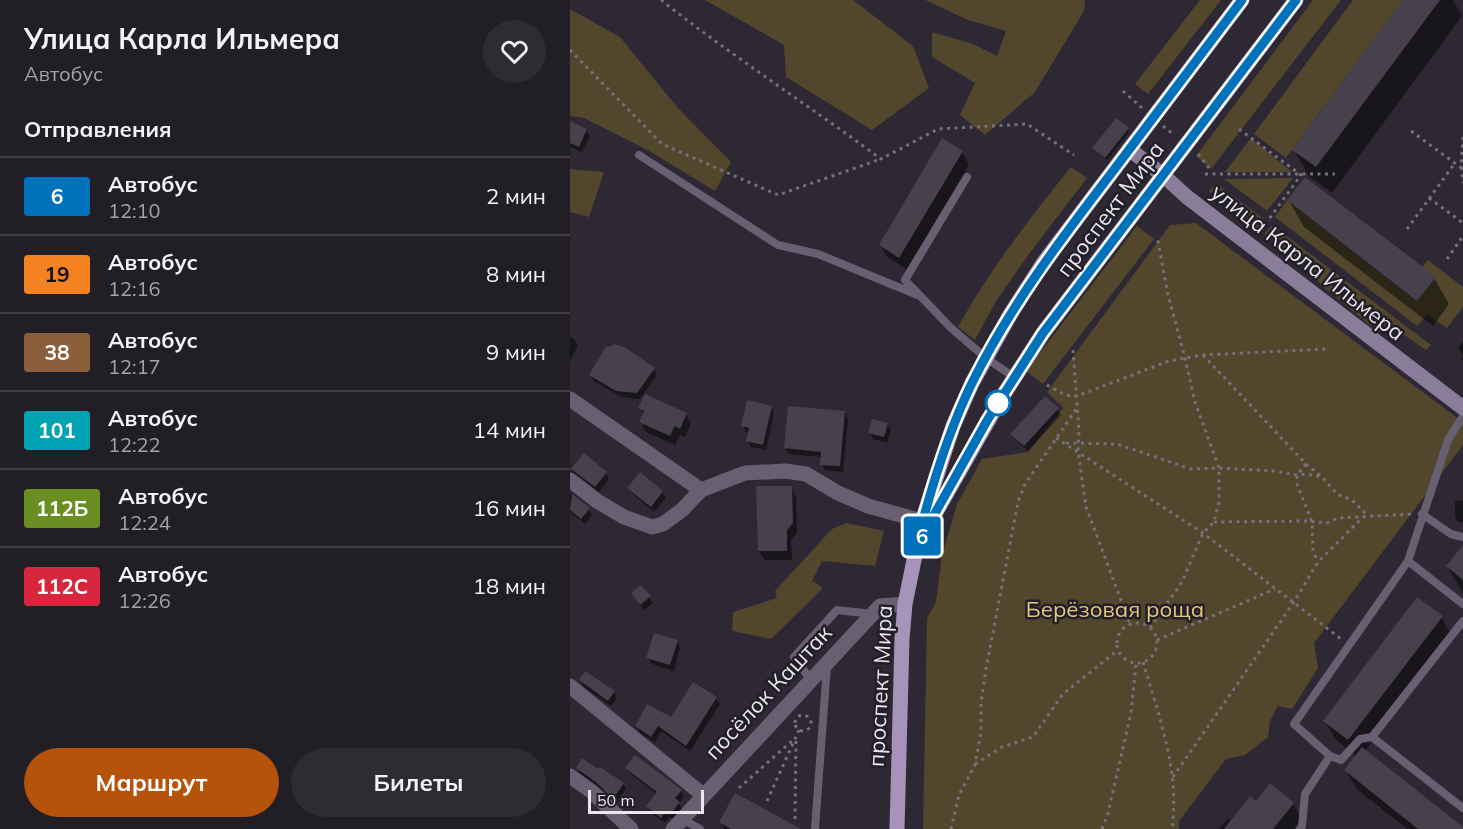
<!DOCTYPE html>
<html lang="ru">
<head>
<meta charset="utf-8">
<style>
  :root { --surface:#221e26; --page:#2e2b32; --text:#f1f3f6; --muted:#a2a2a7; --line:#3f3c43; --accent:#b45309 }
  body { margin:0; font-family:Mulish,sans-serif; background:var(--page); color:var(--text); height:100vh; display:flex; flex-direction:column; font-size:22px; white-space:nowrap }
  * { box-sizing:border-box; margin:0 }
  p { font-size:20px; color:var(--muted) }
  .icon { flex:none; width:33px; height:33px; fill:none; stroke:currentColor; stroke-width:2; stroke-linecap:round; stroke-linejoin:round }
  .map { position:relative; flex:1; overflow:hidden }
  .sheet { display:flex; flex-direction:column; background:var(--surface); width:570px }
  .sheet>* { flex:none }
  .badge { padding:0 12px; border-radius:4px; font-size:21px; line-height:39px }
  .scale { position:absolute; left:18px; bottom:15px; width:116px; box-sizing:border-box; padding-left:6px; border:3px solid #e9e6ee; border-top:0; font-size:16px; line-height:21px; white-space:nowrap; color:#e9e6ee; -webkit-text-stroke:4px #231f29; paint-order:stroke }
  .map>.badge { position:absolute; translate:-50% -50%; box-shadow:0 0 0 3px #fff }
  h2 { padding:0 24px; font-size:22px; line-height:54px }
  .round { display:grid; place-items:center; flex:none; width:63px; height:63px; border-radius:32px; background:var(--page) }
  .head { display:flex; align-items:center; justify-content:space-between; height:102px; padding:0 24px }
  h1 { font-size:28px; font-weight:700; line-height:45px }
  .primary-button { display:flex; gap:12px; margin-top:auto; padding:12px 24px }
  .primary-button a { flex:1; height:69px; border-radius:36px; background:var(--accent); color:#fff; font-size:24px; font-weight:700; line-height:69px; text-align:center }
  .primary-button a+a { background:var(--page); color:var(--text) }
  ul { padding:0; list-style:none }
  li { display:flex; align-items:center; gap:18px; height:78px; padding:0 24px; border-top:2px solid var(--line) }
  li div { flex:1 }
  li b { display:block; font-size:22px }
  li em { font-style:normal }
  li .badge { min-width:66px; font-weight:700; text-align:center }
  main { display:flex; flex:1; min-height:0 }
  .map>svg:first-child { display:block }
</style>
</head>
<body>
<main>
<section class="sheet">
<div class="head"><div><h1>Улица Карла Ильмера</h1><p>Автобус</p></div><a class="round"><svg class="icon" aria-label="heart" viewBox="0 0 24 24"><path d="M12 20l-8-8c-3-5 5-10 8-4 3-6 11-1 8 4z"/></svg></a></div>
<h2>Отправления</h2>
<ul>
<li><span class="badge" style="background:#0072bc;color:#fff">6</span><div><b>Автобус</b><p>12:10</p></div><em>2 мин</em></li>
<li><span class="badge" style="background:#f58220;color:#111">19</span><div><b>Автобус</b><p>12:16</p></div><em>8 мин</em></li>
<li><span class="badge" style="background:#8b5e3c;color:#fff">38</span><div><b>Автобус</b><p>12:17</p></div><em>9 мин</em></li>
<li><span class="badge" style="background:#00a3b4;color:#fff">101</span><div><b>Автобус</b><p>12:22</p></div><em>14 мин</em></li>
<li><span class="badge" style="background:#6b8e23;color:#fff">112Б</span><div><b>Автобус</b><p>12:24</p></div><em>16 мин</em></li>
<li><span class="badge" style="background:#d7263d;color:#fff">112С</span><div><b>Автобус</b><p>12:26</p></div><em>18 мин</em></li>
</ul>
<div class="primary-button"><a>Маршрут</a><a>Билеты</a></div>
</section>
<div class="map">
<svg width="893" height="829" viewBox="0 0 893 829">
  <rect width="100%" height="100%" fill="#2d2833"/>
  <path fill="#52472c" d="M135 0H283L343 46 359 88 302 130 216 77 214 45Z
    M355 0H515L514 11 465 92 415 135 390 115 405 83 362 57V32L403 44 427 56 436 31 398 20Z
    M630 0H651L578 94 565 84Z
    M743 0H771L641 169 626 156Z
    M783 0H833L716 158 684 134Z
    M0 9 50 37 107 107 161 162 145 191 79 151 14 118 0 116Z
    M681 138 722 172H655Z
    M501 167 517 178 459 254 426 301 405 340 388 327C420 269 460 218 501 167Z
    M0 169 34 172 19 217 0 212Z
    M723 178 697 211 654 179Z
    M646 183 694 219 687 228 639 191Z
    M717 200 847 301 852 267 858 260 893 287V307L877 328 857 315 847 326 705 217Z
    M626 223 893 422V445L744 643 748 668 722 709 708 706 700 721 698 737 675 755 656 759 609 821V829H353L357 618 366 602 372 555 387 504 412 459 458 452 493 408 477 392 600 225Z
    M702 225 861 345 856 350 821 326 800 325 752 286 736 265 694 234Z
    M567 226 584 239 473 384 456 371Z
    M276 523 314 531 305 566 252 561 242 581 253 588 201 639 162 631 163 612 207 598 205 591 262 529Z"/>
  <path fill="#0007" d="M835 0H883L892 16 762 193 739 176 724 150Z
    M0 122 16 130 20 136 12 152 0 147Z
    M558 129 559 132 537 160 526 151Z
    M392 152 399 165 337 269 318 258 310 245Z
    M719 201 864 278 879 304 863 326 734 227Z
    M0 337 4 339 8 345 0 361Z
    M893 342V361L891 358 893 356 888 347Z
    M83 369 87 375 70 399 51 397 24 381 21 375Z
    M201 407 204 413 196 450 181 447 178 441 180 432H176L173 425Z
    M70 408 116 414 121 424 115 437 110 435 105 445 76 432 71 422 74 416Z
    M487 409 491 415 458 451 446 440 442 434Z
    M275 413 278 419 273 472 255 470 252 464V457L219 454 215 448Z
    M317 424 321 430 317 443 303 439 300 433Z
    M14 455 36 473 39 479 29 492 11 478 5 476 2 471Z
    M221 487 226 497 227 533 221 540 222 560H195L189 551Z
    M59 488 92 492 96 498 84 512 63 494Z
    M0 494 18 509 22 515 15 524 0 512Z
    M885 501H893V522H888L885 517Z
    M893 548V593L877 566Z
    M79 597 83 603 74 610 66 599Z
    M871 617 882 636 795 751 893 829H837L787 789 776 771 787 756 766 740 755 721Z
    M107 642 110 648 104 671 82 664 78 658Z
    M10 680 44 692 47 698 41 706 14 687Z
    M146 698 150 704 120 751 91 731 85 742 70 733 66 726 101 719Z
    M7 768 29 771 53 784 56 789 47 801 10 773Z
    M57 768 111 791 114 797 109 804 112 809 104 820 100 817 95 823 81 813 78 806 87 794 61 774Z
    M686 803 723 804 732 819 724 829H649L658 818 662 821Z
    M151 822 224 829H155Z"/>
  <path fill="#46414c" d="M833 0H870L746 167 722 150Z
    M546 118 559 128 535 158 522 148Z
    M0 121 17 129 9 147 0 143Z
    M372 138 393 151 329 258 309 245Z
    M735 177 866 277 847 301 717 200Z
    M45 344 56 348 85 368 67 393 46 391 19 375 35 348Z
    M75 394 117 413 110 429 105 426 100 436 69 422 74 411 68 408Z
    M475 396 489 408 454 446 440 434Z
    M177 400 202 406 193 445 176 441 179 428 171 426Z
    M218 406 275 411 270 466 250 465 251 452 214 448Z
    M302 419 318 423 314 437 298 433Z
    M14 453 37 472 25 487 1 469Z
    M70 472 93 491 81 507 57 488Z
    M186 486H222L223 523 217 530V551H188Z
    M2 494 20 508 11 519 0 510Z
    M893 545V580L876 566Z
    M71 585 81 596 70 605 61 593Z
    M847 597 873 616 778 740 753 721Z
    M84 633 108 640 100 665 76 658Z
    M15 671 45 691 38 701 9 680Z
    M123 682 147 697 116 746 88 726 81 737 65 726 77 704 101 717Z
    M792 747 893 827V829H848L774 770Z
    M65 755 112 790 105 798 110 802 100 815 96 811 91 818 76 806 87 792 55 768Z
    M12 758 28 769 30 767 54 783 43 799 27 783 6 768Z
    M700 783 724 803 703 829H654L680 796 686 801Z
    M165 793 231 829H161L149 822Z"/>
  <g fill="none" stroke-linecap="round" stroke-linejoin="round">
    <path stroke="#75717a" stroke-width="3" stroke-dasharray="3 4.5" stroke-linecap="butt" d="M91 0C162 56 238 105 311 159L368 129 457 124 504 155
      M0 50 92 144 208 195 311 159
      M553 91 572 108
      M593 126 604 135
      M669 129 731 175 699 219
      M841 131 893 169
      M893 137 891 167 893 183
      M628 154 639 168
      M635 174H765
      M859 198 893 223
      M837 229 885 163
      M877 259 893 236
      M503 350 509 432 508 451 516 507 560 624
      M477 385 495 395 507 396 599 361 633 355 756 349
      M486 438 633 533 771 639
      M496 443 547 444 621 469 649 468 704 471 727 475 736 474 751 477
      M736 464 727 475V484L742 522 743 551 748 562
      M644 522 735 521 757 523 768 518 842 514
      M547 643a20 20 0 1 1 40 0a20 20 0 1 1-40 0Z
      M580 628 612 582 633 533 644 522 649 502V468L625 402 615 358 598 295 587 236
      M587 640 705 589
      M573 662C589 716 610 772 602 829
      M225 723a8 8 0 1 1 16 0a8 8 0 1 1-16 0Z
      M405 764 432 747 463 737 493 694 548 650
      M603 777 724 602 748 562 791 519 797 515 782 500 767 494 752 477 736 464 633 355
      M169 788 224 739
      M197 801 229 730
      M225 819 226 738
      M381 829 389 795 405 765 411 732V703L416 669 448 502 455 484 507 408
      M532 829 538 813 561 713 566 664"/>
    <path stroke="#685f72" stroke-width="8" d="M69 155 208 245 248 254 350 296
      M397 177 335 280 381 328 416 358 444 377
      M852 514 881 534 893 537
      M838 561 893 604
      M893 621 802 737 893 808
      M241 680 224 657 267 610 302 614
      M760 756 724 724 838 561 878 440 893 416
      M112 819 130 829
      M245 829 257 666
      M730 829 732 826 735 794 760 756 771 760 790 739 802 737"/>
    <path stroke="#685f72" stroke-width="15" d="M0 399 131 490
      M0 480 27 501 54 517 82 527 93 524 112 510 131 490 175 473 215 471 236 474 268 493 298 506 352 521
      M0 686 133 795
      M0 776 21 791 61 829
      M103 829 310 606 335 604"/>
    <path stroke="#8a7d9a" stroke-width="15" d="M559 149 594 176 617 197 893 408"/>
    <path stroke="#a593b9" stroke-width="15" d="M358 526 430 400 473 333 726 0
      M327 829 332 639 335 604 352 521 383 426 402 383 441 313 474 262 672 0"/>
  </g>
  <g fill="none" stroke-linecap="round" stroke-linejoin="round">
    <g stroke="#fff" stroke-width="14">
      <path id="line" d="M672 0C629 57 586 114 543 171 491 239 440 306 402 383 377 434 360 491 346 547L418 419 473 333 726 0"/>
    </g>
    <use href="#line" stroke="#0072bc" stroke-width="9"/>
  </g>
  <circle fill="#fff" stroke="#0072bc" stroke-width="3" cx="428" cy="403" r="12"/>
  <g text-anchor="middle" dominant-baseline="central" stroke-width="5" stroke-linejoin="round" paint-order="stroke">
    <g font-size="22" fill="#e9e6ee" stroke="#231f29">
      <text transform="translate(540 209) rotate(-53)">проспект Мира</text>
      <text transform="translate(738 262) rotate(38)">улица Карла Ильмера</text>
      <text transform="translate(310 686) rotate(-87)">проспект Мира</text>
      <text transform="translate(198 692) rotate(-47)">посёлок Каштак</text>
    </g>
    <g font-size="22" fill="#e4c67d" stroke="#231f29">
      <text x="545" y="609">Берёзовая роща</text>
    </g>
  </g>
</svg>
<div class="scale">50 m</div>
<b class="badge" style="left:352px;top:536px;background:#0072bc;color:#fff">6</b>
</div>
</main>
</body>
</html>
